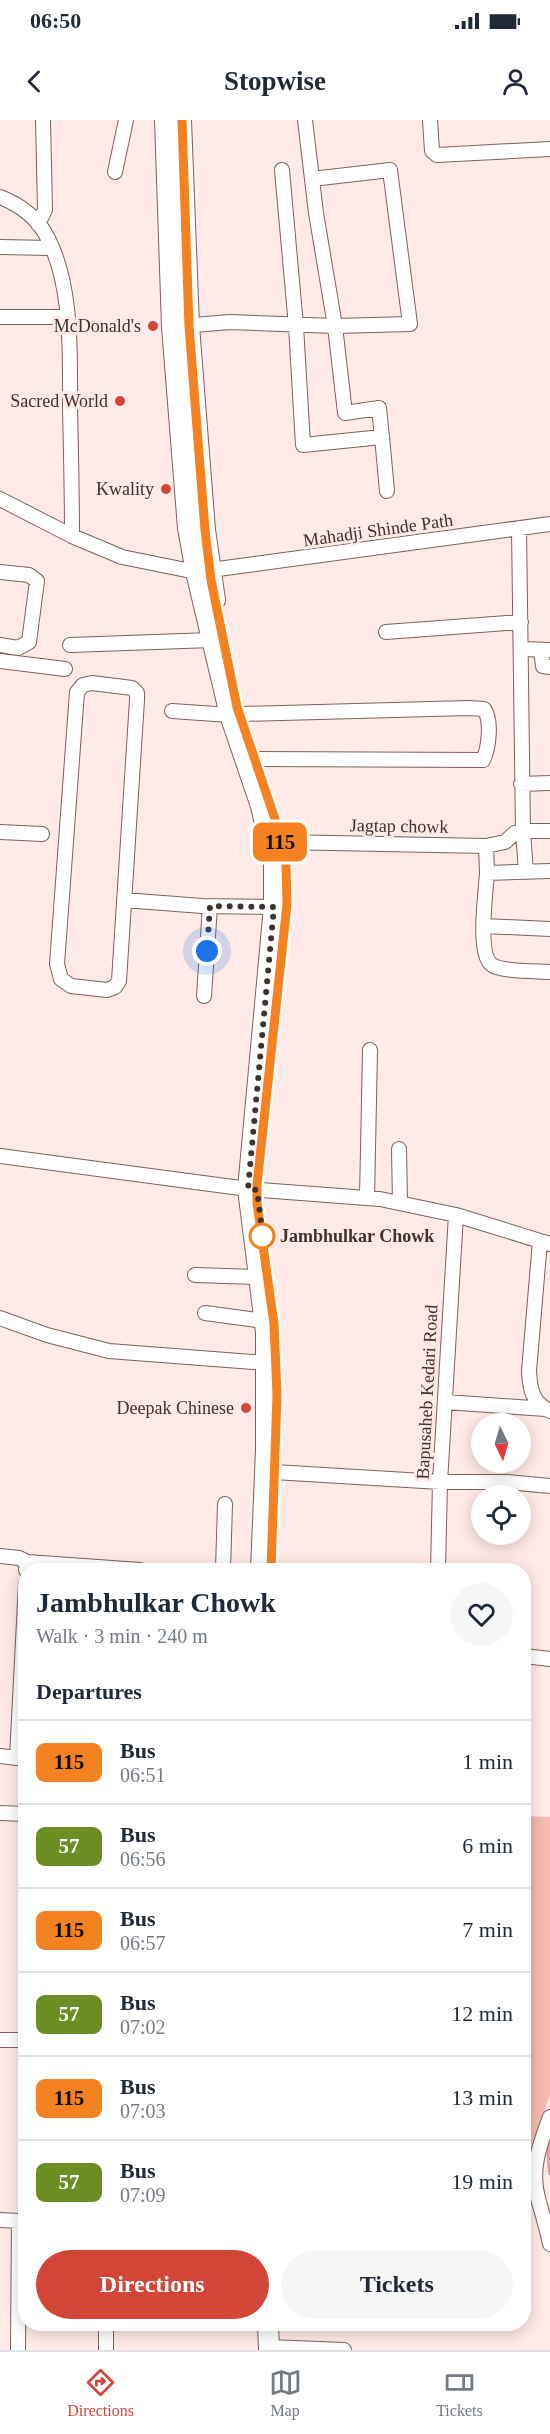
<!DOCTYPE html>
<html lang="en">
<head>
<meta charset="utf-8">
<style>
  :root { --surface:#fff; --page:#f6f6f7; --text:#1f2937; --muted:#747a83; --line:#e0e1e3; --accent:#d24537 }
  body { margin:0; font-family:"Times New Roman",serif; background:var(--page); color:var(--text); height:100vh; display:flex; flex-direction:column; font-size:22px; white-space:nowrap }
  * { box-sizing:border-box; margin:0 }
  p { font-size:20px; color:var(--muted) }
  .icon { flex:none; width:33px; height:33px; fill:none; stroke:currentColor; stroke-width:2; stroke-linecap:round; stroke-linejoin:round }
  .map { position:relative; flex:1; overflow:hidden }
  .side { position:absolute; left:18px; top:1443px; width:513px; height:768px; display:flex; flex-direction:column; background:var(--surface); border-radius:24px; box-shadow:0 3px 15px #0003 }
  .side>* { flex:none }
  .badge { padding:0 12px; border-radius:9px; font-size:21px; line-height:39px }
  .needle { width:39px; rotate:175deg }
  .buttons { position:absolute; left:471px; top:1293px; display:grid; gap:12px }
  .buttons a { display:grid; place-items:center; width:60px; height:60px; border-radius:50%; background:var(--surface); box-shadow:0 3px 15px #0003; font-size:30px }
  .you { position:absolute; width:30px; height:30px; margin:-15px; border:4px solid #fff; border-radius:50%; background:#1a73e8; box-shadow:0 0 0 9px #1a73e833 }
  .map>.badge { position:absolute; translate:-50% -50%; box-shadow:0 0 0 3px #fff }
  h2 { padding:0 18px; font-size:22px; line-height:54px }
  .round { display:grid; place-items:center; flex:none; width:63px; height:63px; border-radius:32px; background:var(--page) }
  .overview { display:flex; align-items:center; justify-content:space-between; height:102px; padding:0 18px }
  h1 { font-size:28px; font-weight:700; line-height:45px }
  .primary-button { display:flex; gap:12px; margin-top:auto; padding:12px 18px }
  .primary-button a { flex:1; height:69px; border-radius:36px; background:var(--accent); color:#fff; font-size:24px; font-weight:700; line-height:69px; text-align:center }
  .primary-button a+a { background:var(--page); color:var(--text) }
  ul { padding:0; list-style:none }
  li { display:flex; align-items:center; gap:18px; height:84px; padding:0 18px; border-top:2px solid var(--line) }
  li div { flex:1 }
  li b { display:block; font-size:22px }
  li em { font-style:normal }
  li .badge { min-width:66px; font-weight:700; text-align:center }
  .status { display:flex; justify-content:space-between; align-items:center; height:42px; padding:0 30px; background:var(--surface); direction:ltr }
  .status svg { height:16px; fill:currentColor }
  header { display:flex; justify-content:space-between; align-items:center; height:78px; padding:0 18px; background:var(--surface); font-size:27px; font-weight:700 }
  .tab-bar { display:flex; justify-content:space-around; align-items:center; height:84px; border-top:2px solid var(--line); background:var(--surface); font-size:16px; color:var(--muted) }
  .tab-bar a { display:grid; justify-items:center; gap:3px }
  .tab-bar .current { color:var(--accent) }
  .map>svg:first-child { display:block }
</style>
</head>
<body>
<div class="status"><b>06:50</b><svg viewBox="0 0 49 12"><path d="M0 12V9h3v3zM5 12V6h3v6zM10 12V3h3v9zM15 12V0h3v12zM26 1h20v11H26zM47 4h2v5h-2z"/></svg></div>
<header><svg class="icon" aria-label="back" viewBox="0 0 24 24"><path d="M15 5l-7 7 7 7"/></svg>Stopwise<svg class="icon" aria-label="person" viewBox="0 0 24 24"><circle cx="12" cy="8" r="4"/><path d="M4 21q1-7 8-7t8 7"/></svg></header>
<div class="map">
<svg width="550" height="2230" viewBox="0 0 550 2230">
  <rect width="100%" height="100%" fill="#ffeae7"/>
  <path fill="#f6bab0" d="M524 1696 550 1697V1975L524 2048Z"/>
  <g fill="none" stroke-linecap="round" stroke-linejoin="round">
    <path stroke="#ed9d90" stroke-width="4" d="M550 2021 548 2028 550 2053"/>
    <g stroke="#7d615c" stroke-width="16">
      <path id="minor" d="M430 0 432 31 437 35 550 29
        M282 50 296 206 303 325 382 317 387 371
        M115 52 126 0
        M312 59 390 50 410 204 335 206 345 293 379 288 382 317
        M0 77C18 84 35 96 45 113 73 161 70 234 70 288 71 331 72 374 72 416
        M38 104 45 90 43 0
        M0 127 51 128
        M0 197H67
        M182 206 230 202 335 206 316 93 305 0
        M0 379 72 416 122 437 196 452 550 404
        M0 452 29 455 37 461 29 522 18 528 0 525
        M386 512 521 502
        M70 525 212 520
        M522 529 550 530
        M541 530 543 546 550 547
        M0 541 65 549
        M92 563 132 568 137 573V580L119 861 115 867 107 870 71 866 61 859 57 844 77 572 83 565Z
        M172 591 230 595
        M240 594 468 588 484 589C492 600 489 628 483 640L254 639
        M521 664 550 663
        M0 712 42 714
        M280 722 486 726 505 722 515 713 523 711 519 408
        M486 726 487 753 550 751
        M526 752 523 711H550
        M487 753C486 771 477 832 491 844 499 852 538 851 550 852
        M124 780 202 786 274 787
        M484 806 550 809
        M204 876 210 786
        M399 1029 400 1083
        M0 1036 248 1069 380 1079 456 1095 550 1124
        M367 1078 370 930
        M540 1121 529 1251C530 1269 532 1283 550 1291
        M195 1155 259 1157
        M205 1193 264 1201
        M0 1198 47 1215 109 1231 266 1243
        M445 1282 546 1289
        M274 1352 440 1362H507L550 1366
        M0 1436 19 1438 27 1442 26 1450
        M27 1442 140 1450
        M223 1450 225 1384
        M438 1450 440 1362 456 1095
        M524 1536 550 1539
        M0 1636 17 1638 26 1463
        M0 1693 26 1694
        M0 1920H26
        M550 1997C540 2024 530 2049 538 2078 542 2094 547 2108 550 2124
        M0 2100 19 2101 18 2230
        M106 2204V2230
        M269 2227 344 2230"/>
    </g>
    <g stroke="#7d615c" stroke-width="22">
      <path id="secondary" d="M165 0 172 207 188 408 196 452 230 595 261 686 274 743V787L248 1069 266 1212V1330L261 1450
        M181 0 189 206 205 410 215 480
        M268 2204 269 2230"/>
    </g>
    <use href="#minor" stroke="#fff" stroke-width="14"/>
    <use href="#secondary" stroke="#fff" stroke-width="20"/>
  </g>
  <g fill="none" stroke-linecap="round" stroke-linejoin="round">
    <g stroke="#fff" stroke-width="14">
      <path id="line" d="M182 0 189 206 205 410 211 460 237 587 276 702 286 745 287 784 257 1065V1083L274 1204 277 1275 271 1450"/>
    </g>
    <use href="#line" stroke="#f58220" stroke-width="9"/>
    <path stroke="#3f3230" stroke-width="6" stroke-dasharray="0 10.8" d="M207 831 210 786 274 787 248 1069 257 1070 264 1126 262 1116"/>
  </g>
  <g fill="#d24537" stroke="#ffeae7" stroke-width="2">
    <circle cx="153" cy="206" r="6"/>
    <circle cx="120" cy="281" r="6"/>
    <circle cx="166" cy="369" r="6"/>
    <circle cx="246" cy="1288" r="6"/>
  </g>
  <circle fill="#fff" stroke="#f58220" stroke-width="3" cx="262" cy="1116" r="12"/>
  <g text-anchor="middle" dominant-baseline="central" stroke-width="6" stroke-linejoin="round" paint-order="stroke">
    <g font-size="18" fill="#3f3230" stroke="#ffeae7" text-anchor="end">
      <text x="141" y="206">McDonald's</text>
      <text x="108" y="281">Sacred World</text>
      <text x="154" y="369">Kwality</text>
      <text x="234" y="1288">Deepak Chinese</text>
    </g>
    <g font-size="18" fill="#3f3230" stroke="#ffeae7">
      <text transform="translate(378 410) rotate(-8)">Mahadji Shinde Path</text>
      <text transform="translate(399 706) rotate(1)">Jagtap chowk</text>
      <text transform="translate(427 1272) rotate(-87)">Bapusaheb Kedari Road</text>
    </g>
    <g font-size="18" font-weight="bold" fill="#3f3230" stroke="#ffeae7" text-anchor="start">
      <text x="280" y="1116">Jambhulkar Chowk</text>
    </g>
  </g>
</svg>
<div class="buttons">
<a><svg class="needle" viewBox="-14 -14 28 28"><path d="M0-13l5 13h-10z" fill="#e53935"/><path d="M0 13l5-13h-10z" fill="#747a83"/></svg></a>
<a><svg class="icon" aria-label="locate" viewBox="0 0 24 24"><circle cx="12" cy="12" r="6"/><path d="M12 2v4M12 18v4M2 12h4M18 12h4"/></svg></a>
</div>
<div class="you" style="left:207px;top:831px"></div>
<b class="badge" style="left:280px;top:722px;background:#f58220;color:#111">115</b>
<section class="side">
<div class="overview"><div><h1>Jambhulkar Chowk</h1><p>Walk · 3 min · 240 m</p></div><a class="round"><svg class="icon" aria-label="heart" viewBox="0 0 24 24"><path d="M12 20l-8-8c-3-5 5-10 8-4 3-6 11-1 8 4z"/></svg></a></div>
<h2>Departures</h2>
<ul>
<li><span class="badge" style="background:#f58220;color:#111">115</span><div><b>Bus</b><p>06:51</p></div><em>1 min</em></li>
<li><span class="badge" style="background:#6b8e23;color:#fff">57</span><div><b>Bus</b><p>06:56</p></div><em>6 min</em></li>
<li><span class="badge" style="background:#f58220;color:#111">115</span><div><b>Bus</b><p>06:57</p></div><em>7 min</em></li>
<li><span class="badge" style="background:#6b8e23;color:#fff">57</span><div><b>Bus</b><p>07:02</p></div><em>12 min</em></li>
<li><span class="badge" style="background:#f58220;color:#111">115</span><div><b>Bus</b><p>07:03</p></div><em>13 min</em></li>
<li><span class="badge" style="background:#6b8e23;color:#fff">57</span><div><b>Bus</b><p>07:09</p></div><em>19 min</em></li>
</ul>
<div class="primary-button"><a>Directions</a><a>Tickets</a></div>
</section>
</div>
<nav class="tab-bar">
<a class="current"><svg class="icon" aria-label="directions" viewBox="0 0 24 24"><path d="M12 3l9 9-9 9-9-9zM9 14v-3h6M13 9l2 2-2 2"/></svg>Directions</a>
<a><svg class="icon" aria-label="map" viewBox="0 0 24 24"><path d="M3 6l6-2 6 2 6-2v14l-6 2-6-2-6 2zM9 4v14M15 6v14"/></svg>Map</a>
<a><svg class="icon" aria-label="tickets" viewBox="0 0 24 24"><path d="M3 7h18v10H3zM15 7v10"/></svg>Tickets</a>
</nav>
</body>
</html>
